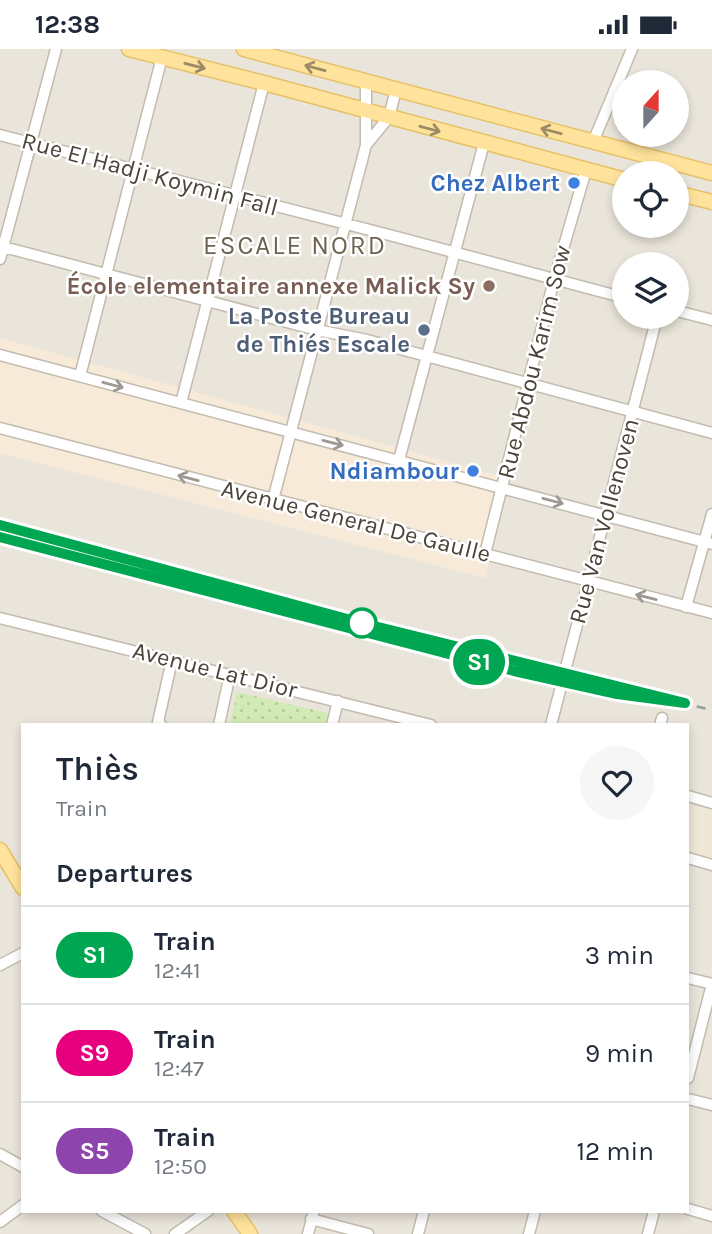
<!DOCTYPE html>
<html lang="en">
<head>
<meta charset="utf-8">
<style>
  :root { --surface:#fff; --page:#f6f6f7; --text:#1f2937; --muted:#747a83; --line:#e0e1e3 }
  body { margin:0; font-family:Karla,sans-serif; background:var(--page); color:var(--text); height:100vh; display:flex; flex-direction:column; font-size:26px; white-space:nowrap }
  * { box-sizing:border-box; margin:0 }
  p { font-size:23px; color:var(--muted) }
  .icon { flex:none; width:38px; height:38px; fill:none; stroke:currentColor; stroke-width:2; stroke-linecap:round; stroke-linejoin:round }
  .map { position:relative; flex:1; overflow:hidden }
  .side { position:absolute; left:21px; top:674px; width:668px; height:490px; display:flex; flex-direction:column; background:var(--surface); border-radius:0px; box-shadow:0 4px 10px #0003 }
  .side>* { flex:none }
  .badge { padding:0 14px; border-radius:23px; font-size:24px; line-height:46px }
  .needle { width:46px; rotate:21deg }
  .fabs { position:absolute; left:612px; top:21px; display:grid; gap:14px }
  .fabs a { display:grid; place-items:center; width:77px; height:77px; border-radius:50%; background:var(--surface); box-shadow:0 4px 10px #0003; font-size:35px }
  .map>.badge { position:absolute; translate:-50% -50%; box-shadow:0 0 0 4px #fff }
  h2 { padding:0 35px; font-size:26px; line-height:63px }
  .round { display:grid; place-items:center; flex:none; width:74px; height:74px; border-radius:37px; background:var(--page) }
  .head { display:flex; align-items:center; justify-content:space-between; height:119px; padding:0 35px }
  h1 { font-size:33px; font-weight:600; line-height:52px }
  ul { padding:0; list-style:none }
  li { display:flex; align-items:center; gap:21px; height:98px; padding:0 35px; border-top:2px solid var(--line) }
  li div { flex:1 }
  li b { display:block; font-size:26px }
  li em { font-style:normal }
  li .badge { min-width:77px; font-weight:700; text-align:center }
  .status { display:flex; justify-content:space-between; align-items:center; height:49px; padding:0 35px; background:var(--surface); direction:ltr }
  .status svg { height:19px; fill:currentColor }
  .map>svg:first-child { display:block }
</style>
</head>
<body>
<div class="status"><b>12:38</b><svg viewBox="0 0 49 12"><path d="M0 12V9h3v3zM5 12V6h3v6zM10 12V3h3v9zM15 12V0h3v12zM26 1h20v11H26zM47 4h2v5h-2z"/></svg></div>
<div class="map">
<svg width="712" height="1185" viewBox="0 0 712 1185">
  <defs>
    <pattern id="park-dots" width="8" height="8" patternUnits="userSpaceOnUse" patternTransform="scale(1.75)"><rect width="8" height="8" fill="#d2eab5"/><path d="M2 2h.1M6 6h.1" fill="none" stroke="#b6ca9c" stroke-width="1.8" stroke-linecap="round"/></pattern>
  </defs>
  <rect width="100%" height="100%" fill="#f6f3ec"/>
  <path fill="#eae5da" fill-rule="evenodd" d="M0 0H712V1185H0ZM625 33H677V86H625ZM625 124H677V177H625ZM625 215H677V268H625ZM23 676H688V1162H23Z"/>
  <path fill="#f7ead8" d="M0 289 510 430 485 529 0 404Z"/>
  <path fill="#efe8d6" d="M688 755 712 761V809L688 803Z"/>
  <path fill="url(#park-dots)" d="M237 643 328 664 325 675H230Z"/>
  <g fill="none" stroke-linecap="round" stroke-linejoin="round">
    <g stroke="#c2bbae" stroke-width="13">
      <path id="minor" d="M0 86 397 188 625 249
        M593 93 632 0
        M366 96 389 68 396 41
        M0 197 317 281 367 291 712 384
        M0 210 56 0
        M677 262 712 271
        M0 306 712 495
        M80 327 162 8
        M181 354 264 34
        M0 379 712 564
        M399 411 484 94
        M273 451 366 96V33
        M485 505 554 231 586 121
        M686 558 712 465
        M0 569 431 676
        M161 676 158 673 172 611
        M219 676 230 625
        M332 676 338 652
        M551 676 657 268
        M660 676 662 669
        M688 747 712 754
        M688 809 712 816
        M0 916 23 904
        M688 929 712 935
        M688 1029 712 935
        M688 1050 712 1056
        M0 1105 23 1118
        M688 1160 712 1167
        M102 1162 145 1185
        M311 1170 368 1185
        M0 1173 23 1156
        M175 1185 208 1162
        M308 1185 314 1162
        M418 1185 424 1162
        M529 1185 535 1162
        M648 1185 654 1162"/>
    </g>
    <g stroke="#e6c16a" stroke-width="17">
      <path id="major" d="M129 0 264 34 625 131
        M244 0 712 124
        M677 144 712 153
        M0 801 23 839
        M234 1162 250 1185"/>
    </g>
    <use href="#minor" stroke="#fff" stroke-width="10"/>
    <use href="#major" stroke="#ffe39c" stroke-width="14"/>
    <path stroke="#9a9a9a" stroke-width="2.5" stroke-dasharray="9 9" stroke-linecap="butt" d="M0 476C237 540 473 605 712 661
      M0 488 176 534"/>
  </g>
  <defs><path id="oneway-shaft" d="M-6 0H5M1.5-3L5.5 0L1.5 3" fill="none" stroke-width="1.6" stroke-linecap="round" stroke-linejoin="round" transform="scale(1.75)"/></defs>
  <g stroke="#9c8c66">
    <use href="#oneway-shaft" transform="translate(195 17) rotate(14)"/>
    <use href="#oneway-shaft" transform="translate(315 19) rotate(-165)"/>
    <use href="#oneway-shaft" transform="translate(430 80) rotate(15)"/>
    <use href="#oneway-shaft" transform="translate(551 82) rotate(-165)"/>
  </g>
  <g stroke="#9c9892">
    <use href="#oneway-shaft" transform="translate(113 336) rotate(15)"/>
    <use href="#oneway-shaft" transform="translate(333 394) rotate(14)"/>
    <use href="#oneway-shaft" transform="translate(188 429) rotate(-165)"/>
    <use href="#oneway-shaft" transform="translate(553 452) rotate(15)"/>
    <use href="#oneway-shaft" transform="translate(646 548) rotate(-166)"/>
  </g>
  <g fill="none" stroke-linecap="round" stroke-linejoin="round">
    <g stroke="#fff" stroke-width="16">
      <path id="line" d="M0 476 362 574 685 654 617 645 514 622 0 488"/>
    </g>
    <use href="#line" stroke="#00a651" stroke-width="10"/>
  </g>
  <g fill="#3f7fe0" stroke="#fff" stroke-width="2.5">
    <circle cx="574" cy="134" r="7"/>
    <circle cx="473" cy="422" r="7"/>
  </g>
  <circle fill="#8d6e63" stroke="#fff" stroke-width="2.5" cx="489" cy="237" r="7"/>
  <circle fill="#5c6f8a" stroke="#fff" stroke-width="2.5" cx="424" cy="281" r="7"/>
  <circle fill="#fff" stroke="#00a651" stroke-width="3.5" cx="362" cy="574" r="14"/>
  <g text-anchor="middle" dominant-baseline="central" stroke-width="5" stroke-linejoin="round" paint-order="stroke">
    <g font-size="24" fill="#4b4439" stroke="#fff">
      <text transform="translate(150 125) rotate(15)">Rue El Hadji Koymin Fall</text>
      <text transform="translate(534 313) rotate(-76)">Rue Abdou Karim Sow</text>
      <text transform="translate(356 472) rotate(14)">Avenue General De Gaulle</text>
      <text transform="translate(604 472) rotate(-75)">Rue Van Vollenoven</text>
      <text transform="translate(215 621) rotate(14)">Avenue Lat Dior</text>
    </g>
    <g font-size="24" font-weight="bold" fill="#366cbe" stroke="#fff" text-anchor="end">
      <text x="560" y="134">Chez Albert</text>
      <text x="459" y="422">Ndiambour</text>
    </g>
    <g font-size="24" font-weight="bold" fill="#785e54" stroke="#fff" text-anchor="end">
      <text x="475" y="237">École elementaire annexe Malick Sy</text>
    </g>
    <g font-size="24" font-weight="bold" fill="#4e5e75" stroke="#fff" text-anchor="end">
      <text x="410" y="267">La Poste Bureau<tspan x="410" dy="28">de Thiés Escale</tspan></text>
    </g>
    <g font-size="26" letter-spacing="2" fill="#6e6250" stroke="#fff">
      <text x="295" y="196">ESCALE NORD</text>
    </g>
  </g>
</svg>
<div class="fabs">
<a><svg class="needle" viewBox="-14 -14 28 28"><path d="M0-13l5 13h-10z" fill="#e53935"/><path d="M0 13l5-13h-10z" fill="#747a83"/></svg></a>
<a><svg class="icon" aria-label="locate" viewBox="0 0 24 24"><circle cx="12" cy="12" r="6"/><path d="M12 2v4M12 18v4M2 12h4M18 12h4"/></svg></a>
<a><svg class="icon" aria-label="layers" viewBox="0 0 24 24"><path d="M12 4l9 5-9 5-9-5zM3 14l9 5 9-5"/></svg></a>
</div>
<b class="badge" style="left:479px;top:613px;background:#00a651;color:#fff">S1</b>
<section class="side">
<div class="head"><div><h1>Thiès</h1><p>Train</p></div><a class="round"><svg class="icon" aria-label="heart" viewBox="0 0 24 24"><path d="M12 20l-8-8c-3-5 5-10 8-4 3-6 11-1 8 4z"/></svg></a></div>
<h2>Departures</h2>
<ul>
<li><span class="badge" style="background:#00a651;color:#fff">S1</span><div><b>Train</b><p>12:41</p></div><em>3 min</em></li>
<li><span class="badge" style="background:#e6007e;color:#fff">S9</span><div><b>Train</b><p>12:47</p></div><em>9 min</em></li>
<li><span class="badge" style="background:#8e44ad;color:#fff">S5</span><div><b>Train</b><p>12:50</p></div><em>12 min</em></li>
</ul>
</section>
</div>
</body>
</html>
